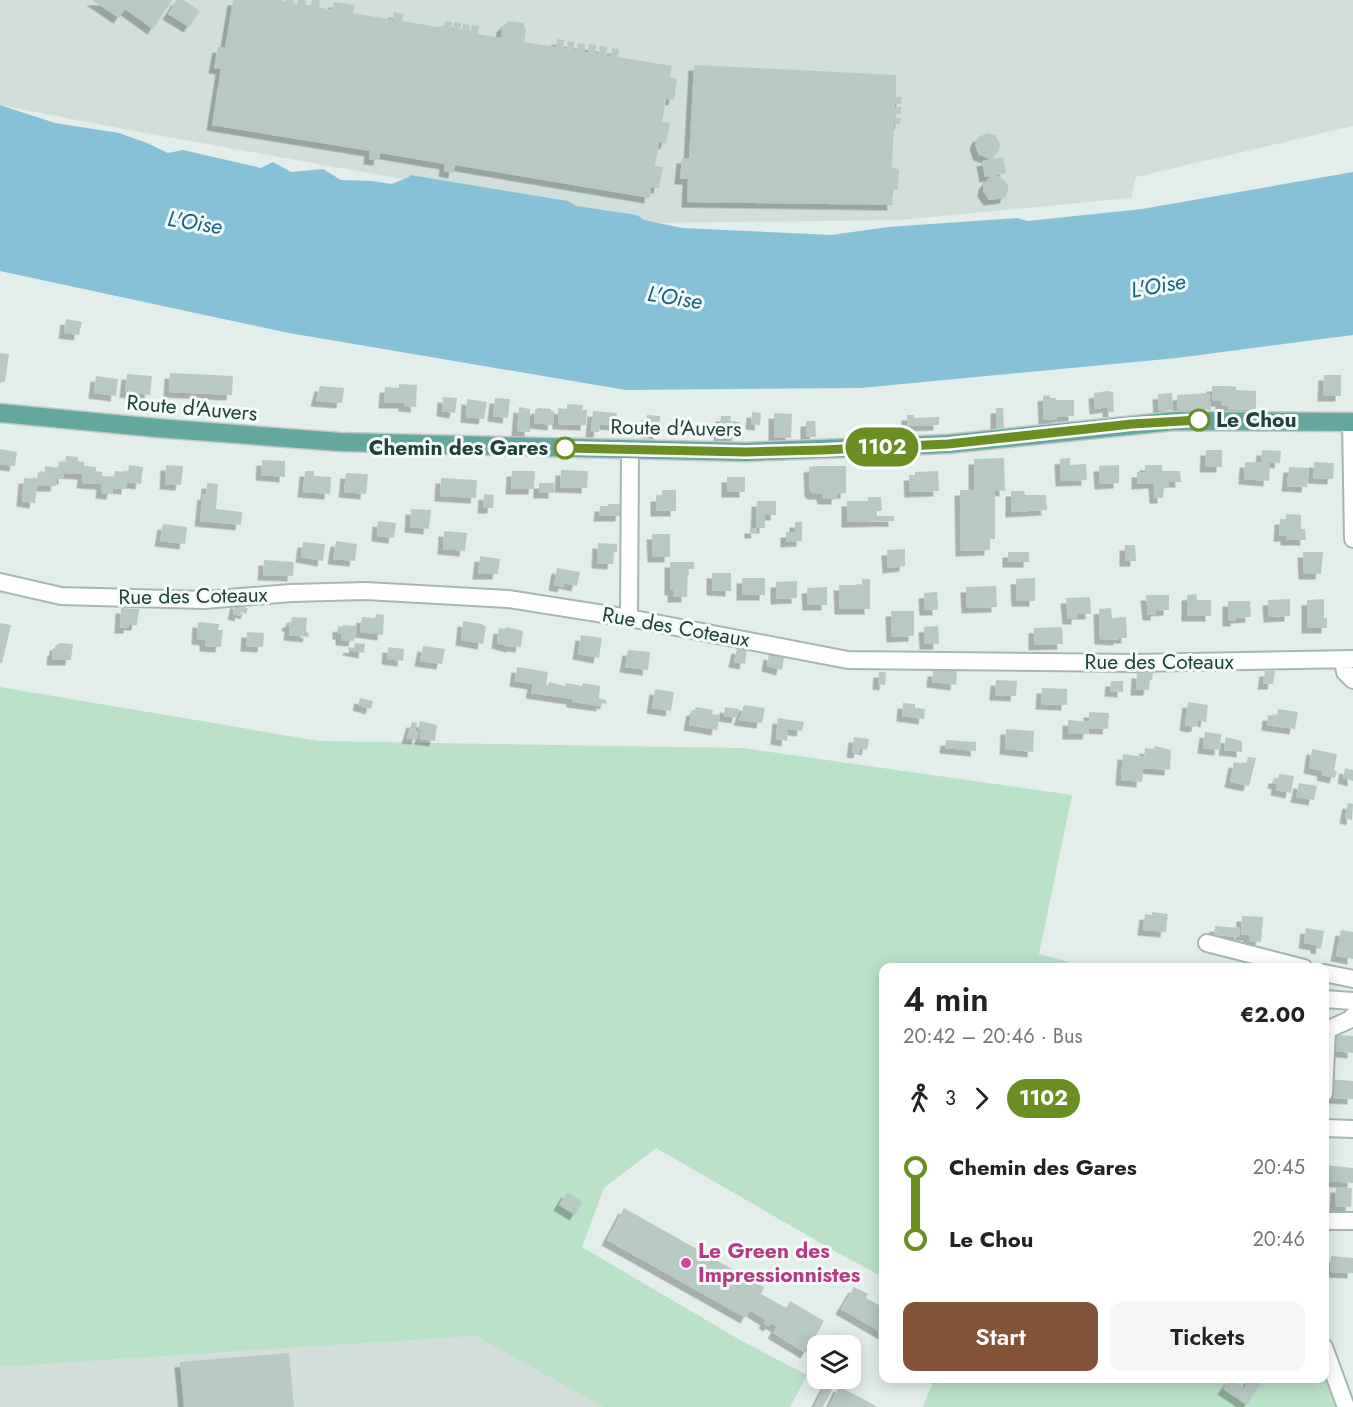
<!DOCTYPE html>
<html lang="en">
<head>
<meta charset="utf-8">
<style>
  :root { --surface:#fff; --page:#f6f6f6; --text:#222; --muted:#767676; --accent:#855438 }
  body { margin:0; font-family:Jost,sans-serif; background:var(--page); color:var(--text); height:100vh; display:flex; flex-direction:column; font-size:22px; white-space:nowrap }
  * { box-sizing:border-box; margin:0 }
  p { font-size:20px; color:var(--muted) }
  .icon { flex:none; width:33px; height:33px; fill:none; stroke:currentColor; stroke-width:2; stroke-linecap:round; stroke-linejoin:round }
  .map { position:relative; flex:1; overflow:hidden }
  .drawer { position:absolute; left:879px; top:963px; width:450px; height:420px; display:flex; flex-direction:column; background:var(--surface); border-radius:12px; box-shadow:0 3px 15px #0003 }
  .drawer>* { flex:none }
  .badge { padding:0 12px; border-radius:20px; font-size:21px; line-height:39px }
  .buttons { position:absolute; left:807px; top:1335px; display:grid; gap:12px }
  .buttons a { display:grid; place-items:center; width:54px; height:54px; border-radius:12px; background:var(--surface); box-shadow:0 3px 15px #0003; font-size:30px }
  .map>.badge { position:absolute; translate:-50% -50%; box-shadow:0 0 0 3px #fff }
  .legs { display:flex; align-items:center; gap:9px; height:66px; padding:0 24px; font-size:20px }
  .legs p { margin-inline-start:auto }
  .summary { display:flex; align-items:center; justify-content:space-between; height:102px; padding:0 24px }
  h1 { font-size:33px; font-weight:600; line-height:45px }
  .action { display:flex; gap:12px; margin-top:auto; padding:12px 24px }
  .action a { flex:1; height:69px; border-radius:12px; background:var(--accent); color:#fff; font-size:24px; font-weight:600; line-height:69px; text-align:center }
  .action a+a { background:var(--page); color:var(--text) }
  ul { padding:0 24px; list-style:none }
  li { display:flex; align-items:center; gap:21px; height:72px; font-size:22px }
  li i { display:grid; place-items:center; width:9px; height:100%; margin:0 8px; background:currentColor }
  li i::after { content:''; width:15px; height:15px; margin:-8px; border:4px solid; border-radius:50%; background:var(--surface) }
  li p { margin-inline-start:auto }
  li:first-child i { background:linear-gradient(#0000 50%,currentColor 0) }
  li:last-child i { background:linear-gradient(currentColor 50%,#0000 0) }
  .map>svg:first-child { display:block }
</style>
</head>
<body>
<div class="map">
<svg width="1353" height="1407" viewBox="0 0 1353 1407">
  <defs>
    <filter id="shadow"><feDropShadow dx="-5.5" dy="5.5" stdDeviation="0" flood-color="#0004"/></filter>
  </defs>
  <rect width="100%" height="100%" fill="#e3eeea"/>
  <path fill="#d1deda" d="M0 0H1353V126L1136 177 1131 198 900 220 648 223 134 131 0 105Z
    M476 1336 603 1407H0V1367Z"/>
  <path fill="#bbe1c9" d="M0 687 319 741 742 748 1072 795 1039 954 1068 962 1069 967 884 968 883 1277 838 1253 656 1148 604 1188 582 1247 740 1340 807 1375 790 1407H603L476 1336 0 1367Z
    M1325 1363 1346 1407H923L934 1379 1324 1378Z"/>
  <path fill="#87c1d7" d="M0 105 55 123 119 133 147 143 168 153 183 150 261 168 273 162 291 172 323 169 341 180 372 181 392 184 409 177 410 175 568 201 576 206 637 215 644 220 682 228 831 235 888 227 1017 218 1028 221 1142 209 1353 172V335L1177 358 861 388 626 390 289 333 0 271Z"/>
  <path fill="#b8c9c4" filter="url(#shadow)" d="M92 0H172L153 29 125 9 119 18Z
    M177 0H183L200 11 189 27 168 14Z
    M233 0H282L286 2V0H294L293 3 298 4V0H306L305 5 311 6 312 0H320L319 7 332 10 334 2 355 5 353 13 393 20 394 12 404 14 402 21 444 28 445 21 452 22 451 29 453 30 454 22 461 23 460 31H462L463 24 470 25 469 32 470 33 472 25 479 26 478 34 501 38 502 27 508 21 523 23 526 31 524 42 556 47 557 39 564 40 563 48 567 49 568 41 574 42V50L577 51 578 43 585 44 584 52H588L589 44 596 45 595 53 599 54 600 46 607 47 606 55 611 56 612 48 619 49 618 57 672 66 670 77 677 79 674 100 666 99 662 122 670 123 666 144 659 142 655 166 663 167 659 188 651 187 650 198 455 165 454 173 444 171 445 164 380 153 379 160 369 159 370 151 212 125 221 69 214 68 218 47 225 48Z
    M694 65 896 75V97H902L901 104H895V107H901V114H895L894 117 901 118 900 124H894L892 168 899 169 898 190 891 189 893 205 687 202 688 179H680L682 158H689Z
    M989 133 996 136 1000 144 999 151 993 157V159L1003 157 1006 173 996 175 1004 180 1008 185V191L1005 198 989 200 983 191 984 184 991 176 985 177 982 161 988 160V158L979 155 975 144 978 137Z
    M66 319 82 322 79 335 64 333Z
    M0 353 9 354 5 382H0Z
    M170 373 233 376 232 395 169 392Z
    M127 374 152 376 150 395 125 392Z
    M1324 375H1341V396H1323Z
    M96 376 118 379 116 396 94 393Z
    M399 384 417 385 416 407 404 406V403H384L385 387 399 388Z
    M320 386 344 388 342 403 316 401Z
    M1212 386H1229L1236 387V390L1256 391V410H1228V406H1221V401H1212Z
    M1107 391 1113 392 1114 412H1108V407L1095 409 1094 393Z
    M1172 393 1173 410 1159 411 1158 394Z
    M1209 393 1211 410 1178 409 1177 395Z
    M1050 395V398H1056V400H1074V416L1057 417V420H1044L1043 396Z
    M443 397 457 398 455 413 442 411Z
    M495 398 510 399 508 418 493 416Z
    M467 399 487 402 484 419 466 417Z
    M567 404 583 405 582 410H587L586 425 558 424V408L567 409Z
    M519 407 530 409V432L517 431Z
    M538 408 551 409V411H554L553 425 534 423 535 410Z
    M996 408H1003L1004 429H996Z
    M593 411 617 413 616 425 600 424 599 432H591Z
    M752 412 761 413 760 425 751 424Z
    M774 413 792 414 791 438 774 437Z
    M647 415 660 416 659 434 645 432Z
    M907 415H914V418L939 417V425L907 426Z
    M721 416H731L730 421 740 422 736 439 719 437Z
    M806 421H815L816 437H806Z
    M871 432H887V439L871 440Z
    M0 449 17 452 15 466 0 464Z
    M1206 450H1222V467H1205Z
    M1262 450 1281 451 1280 463 1261 461Z
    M66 456 78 457V461L84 462V466L96 467V471L102 472V476L114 477 115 471 128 472 129 465 143 467 141 484 127 482V489L113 488 112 494 101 493 102 484 82 483 83 474 64 473V479H57L56 486H37L35 503 22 501 24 478 37 479 38 472 45 473V466L58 468 59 462H65Z
    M1004 458 1005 491 995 490V539H990V550L961 551 960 490H974V459Z
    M1070 458V465L1086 464 1087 480 1061 481 1060 459Z
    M262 460 285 461V477L261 475Z
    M1245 462 1270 463 1269 481 1244 479Z
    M1314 462 1334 463 1333 479 1313 478Z
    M166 465 183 466 181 485 165 484Z
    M1119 465V483L1100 484 1099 466Z
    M1145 465H1162V471H1180L1181 482H1169V488H1163V498H1155L1154 483 1137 484V472H1145Z
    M815 466H846V493L837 494V499H823L822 494H813L810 491 809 467Z
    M1289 467 1309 468 1307 487 1287 486Z
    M561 470 588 471 587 488 560 487Z
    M305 471H314V476L331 477 330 494 303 492Z
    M512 471H535L534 489H511Z
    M938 471 939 491 910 492 909 475H915V472Z
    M346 473 368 474 366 494 344 492Z
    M727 477H745V492H727Z
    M441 478 477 480 476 498 440 496Z
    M207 483 218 484 216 509 242 512 241 525 200 521 203 494 206 495Z
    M539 483H554V493H539Z
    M662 490H676V511H656V496H662Z
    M1011 491H1024L1025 495H1046L1047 510 1011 512Z
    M484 494 494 495 493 508H483Z
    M868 497H881L882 511H875V516H894V521L847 522V501H868Z
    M757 501H776V515H765V528H756L757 533H750V528H756Z
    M608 504H622L621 516H599L600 506H608Z
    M411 509 431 510 429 529 410 527Z
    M1286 514 1301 515V529H1305L1306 540H1286V536H1279L1280 519H1286Z
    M378 521 396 523 394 538 377 536Z
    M795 522H802V541L786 542V532H795Z
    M163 524 187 527 185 544 160 541Z
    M444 531 467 533 465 551 443 549Z
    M652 534H670V557H653Z
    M336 541 357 544 355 561 333 559Z
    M303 542 325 544 323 561 301 557Z
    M598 543 617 544V552H614L613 564 597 563Z
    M1125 545H1135L1136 561H1125Z
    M905 549V566L888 568 887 550Z
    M1008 552H1029V562H1008Z
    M1303 552H1323L1321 574H1304Z
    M480 556 500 559 498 574H478Z
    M264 560 294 562 293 576 263 575Z
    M670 562H694V569H688L687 597H673V590H670Z
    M557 568 580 572 577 586 564 583 563 587 554 585Z
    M712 573H731V591L712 590Z
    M742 578H765V595H742Z
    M1035 578V601H1017L1016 579Z
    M862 579H870V609H840L839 585H862Z
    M797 581V598L776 599V582Z
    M996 586 997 607 967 608 966 587Z
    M827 587V605H808L807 588Z
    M937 592 938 610H925L924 593Z
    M1196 594 1197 600H1211V616H1187V595Z
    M1146 595H1169V610L1156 611V615H1148Z
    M1090 597 1091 614H1077V619H1068L1066 598Z
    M1290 599V616L1269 617 1268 600Z
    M1324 599V618H1327V628H1307V600Z
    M1228 601H1250L1251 617 1236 618V621H1228Z
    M236 602 248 609 246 614 241 612 240 616 233 614Z
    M121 608 139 609 137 625H129V628H120Z
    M1111 608 1112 618 1126 617 1127 638H1119V640L1100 639 1099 609Z
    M891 611H914V636L892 637Z
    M376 614 384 615 383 635 360 632 362 617 375 618Z
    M292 617 307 618 306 632 309 633 308 637 289 635 290 626H287L288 622H291Z
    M463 621 482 624 486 627 483 644 461 640Z
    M198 622 219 624 218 630H223L221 647 205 646V640L197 639Z
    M0 623 11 625 2 663H0Z
    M343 625 357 626 354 641 341 640V634H338V626L342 627Z
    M938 626 939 644H925L924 627Z
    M506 627 523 631 521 647 513 646 511 647 497 643 499 628 506 629Z
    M1062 627 1063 644 1034 645V628Z
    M247 632 264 633 263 647 246 646Z
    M581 635 602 638 599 658 578 654Z
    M60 643 73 644 71 660H52L53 650H55V646Z
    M355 643 365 644 364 653 348 650 349 647 354 648Z
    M423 646 445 649 442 664 420 661Z
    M388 647 404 649 403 661 387 659Z
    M737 648 747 650 745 664 734 662Z
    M628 650 650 652 648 670 625 667Z
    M769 654 784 657 782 670 767 666Z
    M517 667 548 672 546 685H548L549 682 565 686 566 683 582 686 583 683 600 686 599 698 606 700V704L602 703V706L572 702V699L531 693 533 684 515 681Z
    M933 671H957L956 685 932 682Z
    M1265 671H1275L1273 684H1263Z
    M879 672H886L885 685 878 684Z
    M1137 673H1153L1152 680H1150L1149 690H1136Z
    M996 680 1017 681 1016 696 995 695Z
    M1111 681H1123V692L1110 691Z
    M1042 688 1067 689V705L1041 704Z
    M655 689 674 692 671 711 652 708Z
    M360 698 373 701 371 709 358 705Z
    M1188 702 1208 705 1206 722 1198 720 1197 726 1193 727 1185 725Z
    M903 703 915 704V708L925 709 924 719 902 716Z
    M744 705 765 708 762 723 739 720Z
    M696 707 713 710 712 714 720 715 717 730 689 725 692 710H695Z
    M725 707 739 709 737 718 724 716Z
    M1278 709 1298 712 1295 729 1267 725 1268 715 1277 716Z
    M1089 712 1109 713 1108 729 1089 728 1088 734H1068V720L1089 722Z
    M778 718 804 722 802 731 788 729 787 741 776 739Z
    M420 721 437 725 435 741 420 739 421 730 418 729Z
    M412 722 417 723 415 731 419 732 417 739 407 738Z
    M1006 729 1034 731 1033 752 1005 749Z
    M1205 732 1221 734 1220 750 1203 748Z
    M854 737 869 739 867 750 860 748 859 753 852 752Z
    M1226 737 1242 741V752L1224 750Z
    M946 740 976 742V751L945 748Z
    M1155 746 1171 750 1170 770 1143 768 1142 782 1121 780 1123 754 1144 757 1145 748 1153 749Z
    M1312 749 1337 754 1334 771H1337L1335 778 1322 775 1323 771 1309 768Z
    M1248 757 1256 758 1249 786 1230 782 1234 762 1246 764Z
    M1345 768 1353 770V781L1343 778Z
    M1279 774 1294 776 1291 793 1276 790 1277 784 1273 783 1274 778H1278Z
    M1299 783 1317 786 1314 800 1296 797Z
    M1348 803 1353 804 1352 820 1345 818Z
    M1152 912 1168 914 1167 917 1169 918 1167 919 1166 932 1143 930 1145 914 1152 915Z
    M1242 916 1263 917 1261 942 1249 941V935H1241Z
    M1215 926 1240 928V937L1214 935Z
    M1306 928 1324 931 1321 949 1316 948V945L1304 943Z
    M1341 930 1353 932V959L1336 956Z
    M1338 1035 1353 1036V1053L1331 1051 1332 1036H1338Z
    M1329 1079 1353 1081V1099L1333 1098V1095H1327Z
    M1324 1165 1353 1168V1183L1328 1181 1327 1186H1324Z
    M1336 1187 1352 1188 1351 1207 1335 1206Z
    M567 1192 583 1202 575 1215 559 1205Z
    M624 1208 764 1287 761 1294 786 1308 790 1301 824 1321 806 1353 773 1333 777 1327 771 1323 769 1326 764 1323 766 1320 750 1310 746 1318 607 1240Z
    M1331 1256 1353 1258V1273L1330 1272Z
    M854 1287 868 1294 866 1298 884 1308V1334L841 1309Z
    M289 1353 294 1407H184L180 1362Z
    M1250 1378H1264L1247 1405 1223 1389 1230 1379 1244 1388Z
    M828 1380 835 1384 823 1407H814Z
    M839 1386 846 1390 878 1407H829Z"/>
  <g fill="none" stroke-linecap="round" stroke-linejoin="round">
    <g stroke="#a5b7b2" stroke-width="20">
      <path id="minor" d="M1351 422 1353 539
        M0 582 61 596 204 600 291 593 366 591 508 599 629 618 848 660 1134 663 1353 659
        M629 618 630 450
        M1343 660 1345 672 1353 680
        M1207 943 1304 968
        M1324 973 1353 979
        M1324 999 1353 1001
        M1324 1029 1327 1030 1351 1019 1353 1016
        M1324 1093 1327 1030
        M1324 1128 1353 1129
        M1324 1221H1353
        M1324 1347 1346 1407"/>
    </g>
    <g stroke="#c1cac8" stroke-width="21">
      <path id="major" d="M0 413 157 428 340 442 746 452 948 444 1175 421 1353 422"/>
    </g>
    <use href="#minor" stroke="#fff" stroke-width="16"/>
    <use href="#major" stroke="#64a79e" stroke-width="18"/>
  </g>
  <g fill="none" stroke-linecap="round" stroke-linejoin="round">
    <g stroke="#fff" stroke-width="14">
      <path id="line-1" d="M565 448 746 452 822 450 948 444 1132 424 1199 420"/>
    </g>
    <use href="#line-1" stroke="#6b8e23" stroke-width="9"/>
  </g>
  <g fill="#fff" stroke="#6b8e23" stroke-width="3">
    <circle cx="1199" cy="420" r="10"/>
    <circle cx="565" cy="448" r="10"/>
  </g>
  <circle fill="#d1479c" stroke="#f4faf8" stroke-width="2" cx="686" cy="1263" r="6"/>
  <g text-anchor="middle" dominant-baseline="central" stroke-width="6" stroke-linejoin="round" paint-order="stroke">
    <g font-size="21" fill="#21413c" stroke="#f4faf8">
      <text transform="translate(192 408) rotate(5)">Route d'Auvers</text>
      <text transform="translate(676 428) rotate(1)">Route d'Auvers</text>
      <text transform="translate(193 596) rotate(-1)">Rue des Coteaux</text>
      <text transform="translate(676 627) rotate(10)">Rue des Coteaux</text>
      <text x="1159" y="662">Rue des Coteaux</text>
    </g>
    <g font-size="21" font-weight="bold" fill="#21413c" stroke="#f4faf8" text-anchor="start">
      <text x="1216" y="420">Le Chou</text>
      <text x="548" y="448" text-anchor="end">Chemin des Gares</text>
    </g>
    <g font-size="21" font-weight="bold" fill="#b23c85" stroke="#f4faf8" text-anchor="start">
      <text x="698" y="1251">Le Green des<tspan x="698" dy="24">Impressionnistes</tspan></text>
    </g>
    <g font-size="22" font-style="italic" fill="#166483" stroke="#f4faf8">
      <text transform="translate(195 222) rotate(9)">L'Oise</text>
      <text transform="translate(1158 285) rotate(-10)">L'Oise</text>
      <text transform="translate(675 297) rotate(9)">L'Oise</text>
    </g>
  </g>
</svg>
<div class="buttons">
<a><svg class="icon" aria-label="layers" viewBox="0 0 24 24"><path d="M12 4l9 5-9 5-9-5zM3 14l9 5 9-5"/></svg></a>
</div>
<b class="badge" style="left:882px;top:447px;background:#6b8e23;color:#fff">1102</b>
<section class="drawer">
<div class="summary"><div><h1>4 min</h1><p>20:42 – 20:46 · Bus</p></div><b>€2.00</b></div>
<div class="legs"><svg class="icon" aria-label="walk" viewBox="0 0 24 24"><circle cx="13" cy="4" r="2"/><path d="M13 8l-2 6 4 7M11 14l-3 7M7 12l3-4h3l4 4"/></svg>3<svg class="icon" aria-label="forward" viewBox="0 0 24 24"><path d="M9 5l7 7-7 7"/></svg><b class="badge" style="background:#6b8e23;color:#fff">1102</b></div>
<ul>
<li><i style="color:#6b8e23"></i><b>Chemin des Gares</b><p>20:45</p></li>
<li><i style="color:#6b8e23"></i><b>Le Chou</b><p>20:46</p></li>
</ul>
<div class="action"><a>Start</a><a>Tickets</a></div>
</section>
</div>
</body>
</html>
